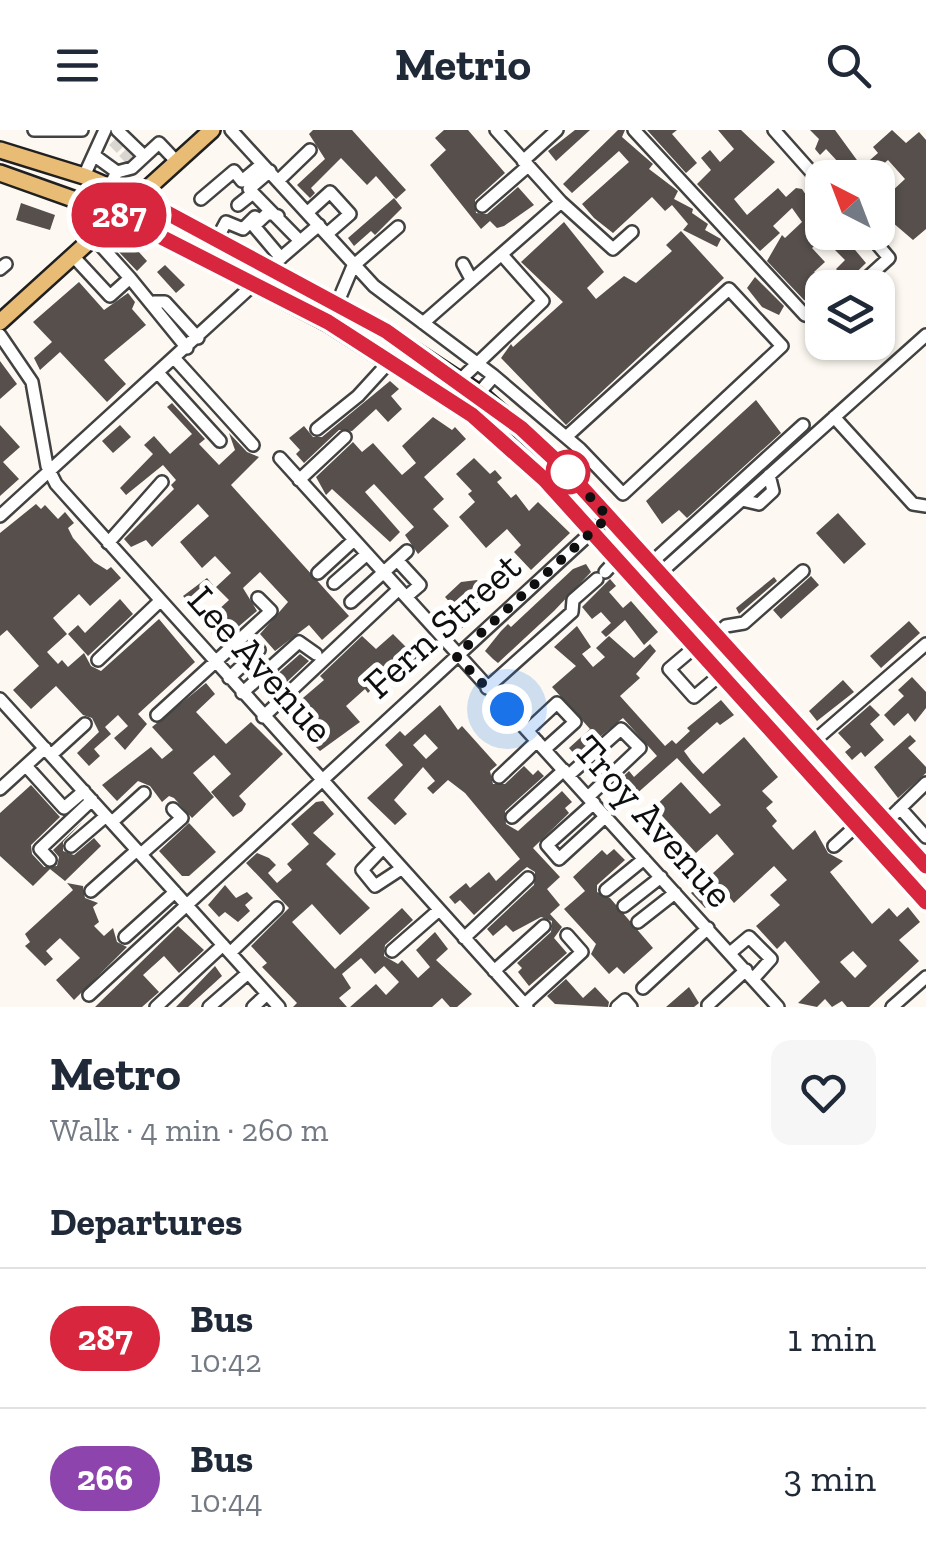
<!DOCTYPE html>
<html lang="en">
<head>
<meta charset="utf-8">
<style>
  :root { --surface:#fff; --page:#f6f6f7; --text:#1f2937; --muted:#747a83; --line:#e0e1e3 }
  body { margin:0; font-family:"Zilla Slab",serif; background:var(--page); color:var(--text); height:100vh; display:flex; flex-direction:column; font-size:38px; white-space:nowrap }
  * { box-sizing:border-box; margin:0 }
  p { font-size:32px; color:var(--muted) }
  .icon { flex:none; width:55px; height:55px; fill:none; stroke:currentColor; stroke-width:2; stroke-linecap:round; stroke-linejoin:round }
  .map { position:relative; height:877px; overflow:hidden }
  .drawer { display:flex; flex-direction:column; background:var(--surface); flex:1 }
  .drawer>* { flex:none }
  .badge { padding:0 20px; border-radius:32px; font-size:35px; line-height:65px }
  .needle { width:65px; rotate:318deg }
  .fabs { position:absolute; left:805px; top:30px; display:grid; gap:20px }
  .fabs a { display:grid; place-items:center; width:90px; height:90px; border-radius:20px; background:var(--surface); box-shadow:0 2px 8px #0004; font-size:50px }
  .you { position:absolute; width:50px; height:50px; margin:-25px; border:8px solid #fff; border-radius:50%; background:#1a73e8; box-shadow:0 0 0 15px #1a73e833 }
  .map>.badge { position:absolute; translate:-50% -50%; box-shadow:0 0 0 5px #fff }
  h2 { padding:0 50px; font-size:38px; line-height:90px }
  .round { display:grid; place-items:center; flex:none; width:105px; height:105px; border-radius:20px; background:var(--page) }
  .headline { display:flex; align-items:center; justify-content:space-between; height:170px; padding:0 50px }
  h1 { font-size:48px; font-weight:700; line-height:75px }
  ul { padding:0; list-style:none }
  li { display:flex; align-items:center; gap:30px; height:140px; padding:0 50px; border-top:2px solid var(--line) }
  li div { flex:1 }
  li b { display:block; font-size:38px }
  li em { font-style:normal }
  li .badge { min-width:110px; font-weight:700; text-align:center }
  header { display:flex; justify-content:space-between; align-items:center; height:130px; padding:0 50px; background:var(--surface); font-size:45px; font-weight:700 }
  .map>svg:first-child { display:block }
</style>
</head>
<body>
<header><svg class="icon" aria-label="menu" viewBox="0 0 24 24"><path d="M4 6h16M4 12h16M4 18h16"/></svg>Metrio<svg class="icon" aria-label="search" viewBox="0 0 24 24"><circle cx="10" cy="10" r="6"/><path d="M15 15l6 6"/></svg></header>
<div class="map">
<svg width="926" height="877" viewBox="0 0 926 877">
  <rect width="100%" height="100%" fill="#fdf9f2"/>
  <path fill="#564f4c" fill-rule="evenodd" d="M313 0H352L406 60 396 69 376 46 367 55 341 28 311 58 315 63 310 68 297 55 325 29 309 4Z
    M444 0H468L505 43 475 70 476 83 487 84 518 57 534 75 504 96 497 98 490 91 481 99 430 35 446 20 435 8Z
    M575 0H590L556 31 548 21Z
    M618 0H625L622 7 653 34 649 39 678 61 674 69 693 79 692 83 708 94 705 100 721 109 717 117 683 100 688 94 672 75 665 81 652 67 613 103 594 88 582 74 629 32 619 21 572 63 563 54Z
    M647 0H677L672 4 697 33 686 43Z
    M718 0H741L775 32 734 69 747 85 778 58 786 67 796 58 802 59 822 89V102H840L866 133 840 158H822L821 178 804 170 767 131 782 105 785 108 802 92 792 78 773 96 780 103 760 121 697 54 711 40 701 28 710 20 720 32 734 19ZM823 108 845 130 836 139 840 143 827 156 814 142 825 132 812 118Z
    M810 0H835L862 37 878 23 873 17 892 0 906 13 919 2 926 10V99L913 110 878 80V49L890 63 905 49 888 30 873 43 877 48H853L826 19 820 25 815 19 819 9Z
    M394 68 402 78 375 105 371 101 354 116 348 108Z
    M21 73 55 85 50 100 16 90Z
    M564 92 604 142 587 158 596 169 624 146 636 153 672 121 666 115 681 101 724 148 566 295 501 228 511 214 513 217 563 172 521 132Z
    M129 111 147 131 137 141 118 121Z
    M165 135 185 155 176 163 157 142Z
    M755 147 784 176 779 185 762 177 747 158Z
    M79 152 104 180 128 163 135 172 132 179 146 195 104 230 126 254 107 272 60 222 40 240 34 228 52 212 33 192Z
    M0 231 17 254 0 269Z
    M390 251 399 259 391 266 402 279 388 292 376 279 352 301 339 300 304 333 296 324 300 320 289 308 304 296 313 307H322Z
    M756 270 781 303 687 388 679 380 662 394 646 371Z
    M172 273 205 309 199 314 219 335 235 320 229 303 247 322 259 327 231 355 349 486 322 510 309 495 275 521 260 504 288 472 260 442 243 458 257 481 219 513 204 493 229 470 216 457 231 443 215 426 202 438 180 412 209 386 198 374 152 417 146 410 131 417 124 409 174 359 171 355 176 350 163 335 126 365 120 358 153 324 144 315 154 306 170 324 192 304 167 277Z
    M433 287 452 300 455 297 466 309 424 347 444 369 433 379 449 396 418 424 405 405 414 397 374 354 365 362 400 402 390 412 332 359 326 365 316 347 353 312 362 322 373 313 402 345 416 333 402 316Z
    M0 295 20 317 3 332 19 349 0 366Z
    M120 295 131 307 113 323 102 311Z
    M474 328 490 344 495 340 502 348 497 352 511 368 516 364 529 381 538 372 570 403 531 440 514 422 521 415 507 399 486 418 459 387 475 372 468 364 472 361 456 344Z
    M36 374 41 379 45 375 58 389 65 382 74 393 68 398 73 408 94 432 107 440 111 437 121 448 90 476 79 464 53 488 67 504 47 522 58 534 62 530 68 537 84 523 91 536 101 541 159 489 195 532 138 584 147 594 125 620 114 608 128 596 118 585 105 597 111 604 94 619 100 626 89 636 77 623 99 602 92 588 83 585 56 556 31 579 13 560 39 536 7 500 0 506V403Z
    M838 383 866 414 844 434 816 403Z
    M586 434 591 442 554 481 498 533 493 529 485 521 501 501 508 494 511 497 573 439Z
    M505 441 512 449 459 501 453 494 461 485 445 467 461 452 477 450 484 459Z
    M811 446 819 455 781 489 773 480Z
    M774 447 777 451 739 484 736 478Z
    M207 448 213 455 191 475 183 466Z
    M610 449 616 456 609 462 623 478 631 471 658 502 644 515 625 490 606 507 601 502 611 493 601 482 592 489 582 477Z
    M120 469 133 484 88 526 68 504 78 495 85 503Z
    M909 491 920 503 881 538 870 526Z
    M577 496 591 517 582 524 593 537 605 527 596 518 609 506 634 528 650 514 656 521 636 544 640 548 620 566 665 616 672 610 676 614 690 601 687 598 721 570 734 585 720 595 717 592 684 621 692 632 703 644 744 607 778 647 762 661 773 672 766 678 777 691 772 696 793 720 815 700 828 723 843 731 830 742 872 794 889 778 897 787 908 777 920 792 899 810 919 831 869 877H847L842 871 832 877 825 869 817 877 798 873 820 852 785 811 777 819 756 796 780 775 770 765 787 750 774 736 734 773 724 761 705 778 691 763 734 724 717 704 696 723 654 677 681 652 710 684 721 675 677 628 625 674 611 658 629 641 634 647 657 626 623 588 576 626 569 618 590 599 552 557 576 536 554 517ZM853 821 867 836 855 848 840 832Z
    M393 504 408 519 419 510 431 525 406 548 394 536 368 563 365 559 346 576 360 592 320 621 283 585 324 550 320 546 362 506 376 519Z
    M300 524 309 531 274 564 266 554Z
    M912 547 926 562V578L915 592 908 583 894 596 884 585 904 566 898 560Z
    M843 550 854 562 817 591 809 581Z
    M206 553 215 564 196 582 226 614 251 592 283 624 239 666 246 674 242 681 233 687 211 662 231 644 214 625 193 643 214 667 192 688 174 668 169 666 162 672 150 656 138 651 117 671 102 655 151 617 162 629 173 620 152 597Z
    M440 575 458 600 462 596 497 635 490 641 493 654H505L524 636 533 645 538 640 544 646 505 681 506 694 518 701 562 661 572 672 565 678 569 683 533 718 560 747 547 759 560 775 550 784 562 797 554 808 567 823 529 856 518 842 522 838 517 833 551 802 552 791 541 787 513 802 506 795 493 806 487 799 534 755 535 742 527 737 522 741 474 785 460 770 455 774 449 767 466 753 470 758 489 742 496 751 520 729 465 663 448 650 433 664 427 658 435 651 423 637 394 670 407 684 395 695 367 668 403 635 385 615 400 601 405 606ZM425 604 438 618 426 629 413 615Z
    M870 575 880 585 870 594 884 610 865 627 861 622 852 630 845 622 851 617 838 603Z
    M910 605 916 611 908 618 926 637V643L898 668 874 637Z
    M31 655 60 687 31 715 32 724 44 737 57 736 59 727 53 720 82 692 63 712V721L74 725 94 708 101 716 65 751 50 739 33 756 0 726V683Z
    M323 671 334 684 313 703 336 724 326 734 370 778 340 805 312 774 292 792 335 839 402 778 413 790 385 815 384 826 398 834 402 830 418 848 430 837 416 820 435 802 448 819 436 830 472 864 457 877H450L442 868 432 877H350L376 854 386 865 399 852 384 836 375 844 361 828 342 844 351 858 339 868 347 877H293L297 873 262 837 267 833 251 816 289 778 246 733 257 723 269 728 276 735 268 743 277 753 292 740 287 734 309 714 291 694 316 672Z
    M189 693 216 722 189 746H182L159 721Z
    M614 719 625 730 597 755V762L610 768 653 818 624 844 617 837 609 844 591 824 596 814 564 779 585 761 573 747 602 720 607 725Z
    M67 753 83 756 85 768 98 773 93 777 99 792 94 796 104 806 113 798 117 812 127 817 74 870 56 850 80 828 60 808 46 821 53 829 45 836 25 816 30 812 25 804 73 760Z
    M225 755 236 768 247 762 253 768 245 775 250 781 238 792 225 782 219 787 208 775Z
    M178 796 204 820 179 843 164 826 143 845 159 862 142 877H95Z
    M215 836 222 846 188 877H176Z
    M566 849 583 868 595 857 609 872 608 877 555 874 547 866Z
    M689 857 699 873 694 877H666Z"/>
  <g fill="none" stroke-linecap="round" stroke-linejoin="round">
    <path stroke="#d9d6d0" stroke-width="11" stroke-dasharray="11 5.5" stroke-linecap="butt" d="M113 19 122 10
      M123 30 132 21"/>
    <g stroke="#424242" stroke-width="16">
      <path id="minor" d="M34 0H82
        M117 0 144 26
        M231 0 374 156 494 246
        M496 0 561 72 613 119 632 102
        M634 0 805 185 822 188
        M774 0 822 54
        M95 26 117 42
        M523 31 557 0
        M270 41 249 59 300 111
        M84 46 105 0
        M279 50 310 20
        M109 57 117 42 132 38 159 13 177 32
        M201 69 234 41 242 51 262 34
        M238 75 253 63
        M482 76 528 36
        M308 82 330 62 350 84 327 104
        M278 86 268 83 254 96 281 128
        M94 108 130 148
        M217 109 226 92 243 99 255 87
        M73 126 110 166 130 148 187 218
        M276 132 319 95
        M463 134 471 149
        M0 139 6 134
        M856 158 889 128 867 102
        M154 172H165L198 208
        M337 174 353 136 398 97
        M423 193 561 72
        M0 205 32 252 47 336 56 354 527 877
        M175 229 253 315
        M159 244 220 311
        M460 250 543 171 503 126
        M479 263 494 246 580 319 623 364 782 216 729 159 566 307
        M834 287 913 374 926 376
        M317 299 358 266 390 231
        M280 328 778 877
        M299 350 345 307
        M742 370 759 374 773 361 769 345
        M0 386 253 155
        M108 413 162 352
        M397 430 420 455 406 467
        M650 434 803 295
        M605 442 617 429
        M318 443 354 410
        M659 444 926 205
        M334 453 367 424
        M351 472 407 421
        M716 506 726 496 744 493 803 441
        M695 517 669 539 694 567 720 545
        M98 530 160 471
        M229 548 259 520
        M487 558 572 482 573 470 597 449
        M242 563 299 512 316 524
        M0 569 279 877
        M157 585 271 481 258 468
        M263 587 399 459
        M528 600 557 573 575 592 545 619
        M813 612 926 514
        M51 625 85 594
        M26 636 64 678 84 661
        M569 645 621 599 640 618 588 667
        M499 647 537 611
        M0 659 45 618
        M594 673 547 715 559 729 606 686
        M900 678 926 707
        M512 687 564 640
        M112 692 144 663
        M886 692 926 653
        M71 716 106 686
        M834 716 856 696
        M382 719 362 740 375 756 401 739
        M141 724 182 688 173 679
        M50 730 40 719 92 670
        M606 760 644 729
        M91 761 137 720
        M624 776 661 747
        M638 792 675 763
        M125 807 175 762
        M464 808 528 748
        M392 821 439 780
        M230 823 277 778
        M730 823 749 807 771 829 753 849
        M494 841 544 796
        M643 858 708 798
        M89 865 608 387
        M525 874 582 822 567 805
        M708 875 746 840
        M156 877 223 815
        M209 877 248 843
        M253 877 267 864
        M617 877 625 870 631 877
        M892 877 926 847"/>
    </g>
    <g stroke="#202020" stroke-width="20">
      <path id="major" d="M0 20 84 46 160 79 385 201 479 263 564 338 926 736
        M0 43 118 85 210 132 328 193 472 285 545 350 926 772
        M0 192 212 0"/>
    </g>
    <use href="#minor" stroke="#fff" stroke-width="11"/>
    <use href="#major" stroke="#e9bc76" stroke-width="15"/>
  </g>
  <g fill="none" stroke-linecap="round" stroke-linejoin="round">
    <g stroke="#fff" stroke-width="22">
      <path id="line" d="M926 736 564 338 521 298 386 201 160 79 138 68 118 85 328 192 472 285 545 350 926 772"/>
    </g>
    <use href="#line" stroke="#d7263d" stroke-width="15"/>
    <path stroke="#0f0f0f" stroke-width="10" stroke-dasharray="0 18" d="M507 579 456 526 608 387 564 338 568 342"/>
  </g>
  <circle fill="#fff" stroke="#d7263d" stroke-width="5" cx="568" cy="342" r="20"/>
  <g text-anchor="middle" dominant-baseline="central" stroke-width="10" stroke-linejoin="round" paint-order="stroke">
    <g font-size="40" fill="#0f0f0f" stroke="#fff">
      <text transform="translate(442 495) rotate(-42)">Fern Street</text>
      <text transform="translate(261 534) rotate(48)">Lee Avenue</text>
      <text transform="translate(654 691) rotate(48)">Troy Avenue</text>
    </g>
  </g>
</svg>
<div class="fabs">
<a><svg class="needle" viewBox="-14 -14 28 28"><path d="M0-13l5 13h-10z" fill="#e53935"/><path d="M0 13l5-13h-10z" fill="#747a83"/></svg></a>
<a><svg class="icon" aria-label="layers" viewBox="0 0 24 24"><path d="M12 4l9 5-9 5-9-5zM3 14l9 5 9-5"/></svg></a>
</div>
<div class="you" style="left:507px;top:579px"></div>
<b class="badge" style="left:119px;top:85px;background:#d7263d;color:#fff">287</b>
</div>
<section class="drawer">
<div class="headline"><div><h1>Metro</h1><p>Walk · 4 min · 260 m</p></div><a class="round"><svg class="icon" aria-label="heart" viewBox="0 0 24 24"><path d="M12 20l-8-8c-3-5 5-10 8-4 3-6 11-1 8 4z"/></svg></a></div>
<h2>Departures</h2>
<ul>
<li><span class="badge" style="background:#d7263d;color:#fff">287</span><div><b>Bus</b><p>10:42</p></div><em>1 min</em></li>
<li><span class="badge" style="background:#8e44ad;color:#fff">266</span><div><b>Bus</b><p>10:44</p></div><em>3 min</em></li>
</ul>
</section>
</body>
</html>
